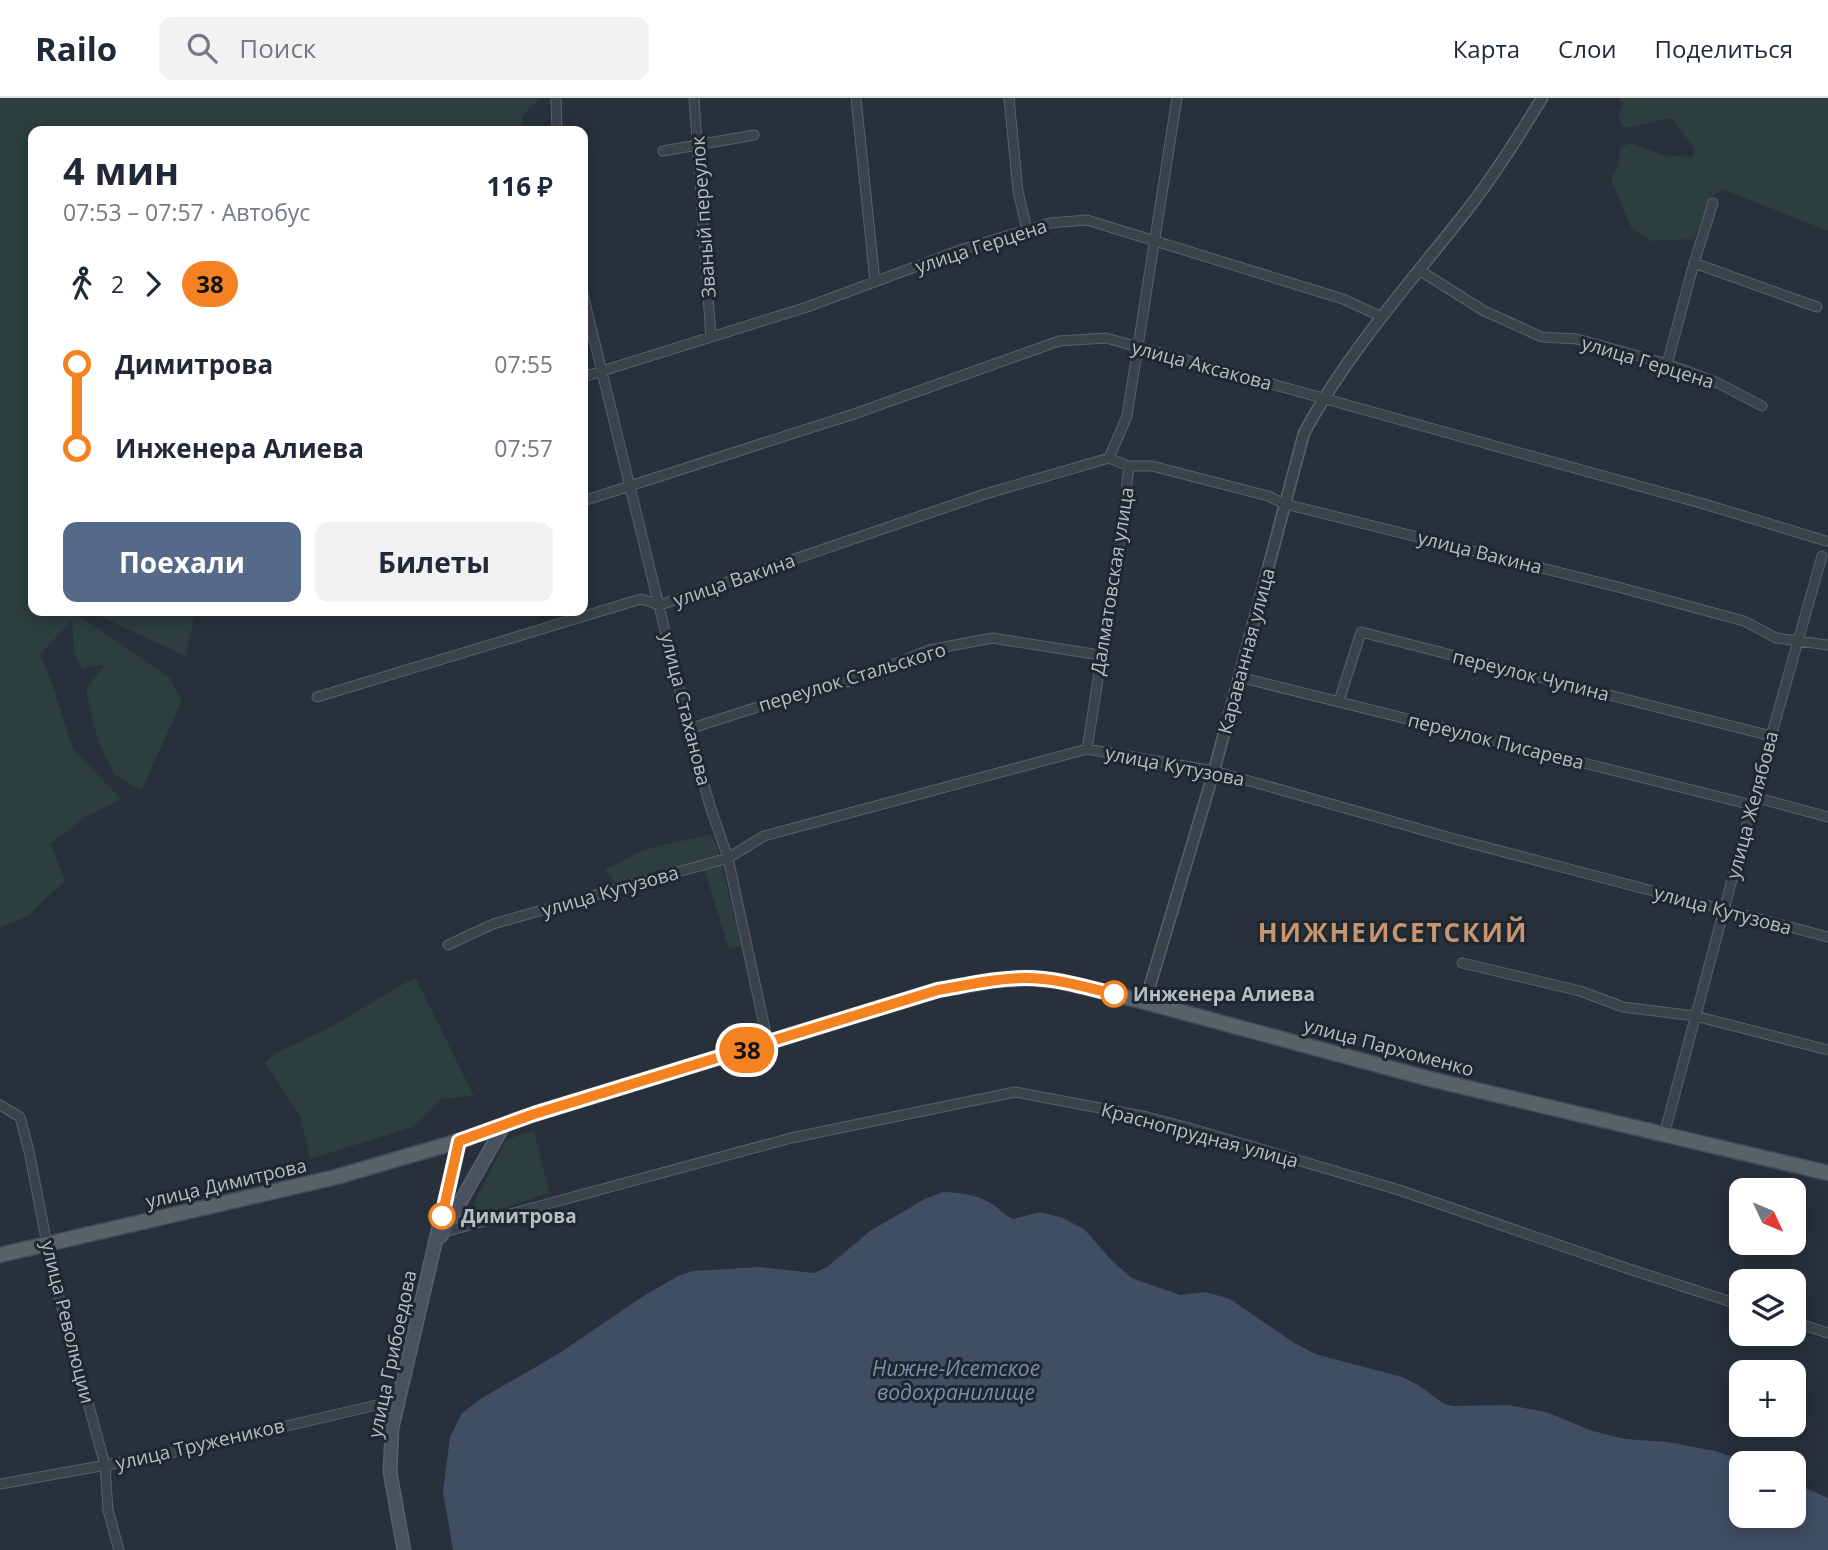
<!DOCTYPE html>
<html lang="ru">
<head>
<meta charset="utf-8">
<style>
  :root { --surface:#fff; --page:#f2f2f3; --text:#1f2937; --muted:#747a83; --line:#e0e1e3; --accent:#556a88 }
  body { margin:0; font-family:"Open Sans",sans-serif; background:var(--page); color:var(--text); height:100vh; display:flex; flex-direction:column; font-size:26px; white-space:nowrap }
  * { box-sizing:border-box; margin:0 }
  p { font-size:23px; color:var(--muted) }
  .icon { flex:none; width:38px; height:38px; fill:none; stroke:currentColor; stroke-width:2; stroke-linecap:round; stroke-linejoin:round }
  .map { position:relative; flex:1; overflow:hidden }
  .details { position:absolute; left:28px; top:28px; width:560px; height:490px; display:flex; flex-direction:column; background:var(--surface); border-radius:14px; box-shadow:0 4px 18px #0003 }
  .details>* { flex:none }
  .badge { padding:0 14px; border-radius:23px; font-size:24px; line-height:46px }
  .needle { width:46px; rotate:134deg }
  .fabs { position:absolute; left:1729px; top:1080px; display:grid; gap:14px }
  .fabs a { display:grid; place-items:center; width:77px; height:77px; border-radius:14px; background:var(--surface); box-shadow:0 4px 18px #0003; font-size:35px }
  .map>.badge { position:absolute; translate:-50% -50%; box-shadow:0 0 0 4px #fff }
  .legs { display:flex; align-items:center; gap:10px; height:77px; padding:0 35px; font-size:23px }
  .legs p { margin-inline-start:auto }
  .headline { display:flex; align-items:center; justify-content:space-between; height:119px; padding:0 35px }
  h1 { font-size:38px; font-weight:700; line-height:52px }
  .primary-button { display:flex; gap:14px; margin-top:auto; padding:14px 35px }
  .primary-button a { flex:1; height:80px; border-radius:14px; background:var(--accent); color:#fff; font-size:28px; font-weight:700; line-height:80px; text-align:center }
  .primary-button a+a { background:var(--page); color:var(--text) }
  ul { padding:0 35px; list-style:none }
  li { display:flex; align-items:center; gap:24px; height:84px; font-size:26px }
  li i { display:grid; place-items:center; width:10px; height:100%; margin:0 9px; background:currentColor }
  li i::after { content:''; width:18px; height:18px; margin:-9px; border:5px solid; border-radius:50%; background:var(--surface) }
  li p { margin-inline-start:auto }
  li:first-child i { background:linear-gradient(#0000 50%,currentColor 0) }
  li:last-child i { background:linear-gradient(currentColor 50%,#0000 0) }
  header { display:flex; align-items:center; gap:42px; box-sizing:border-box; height:98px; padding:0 35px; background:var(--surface); border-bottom:2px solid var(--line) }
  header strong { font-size:33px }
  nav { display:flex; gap:38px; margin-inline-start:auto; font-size:24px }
  .search { width:490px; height:63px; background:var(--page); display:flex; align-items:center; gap:18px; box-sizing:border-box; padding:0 24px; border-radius:14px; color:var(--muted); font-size:26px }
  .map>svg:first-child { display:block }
</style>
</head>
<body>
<header>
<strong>Railo</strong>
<div class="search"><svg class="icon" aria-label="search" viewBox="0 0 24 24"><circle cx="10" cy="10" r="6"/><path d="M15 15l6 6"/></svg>Поиск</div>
<nav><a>Карта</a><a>Слои</a><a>Поделиться</a></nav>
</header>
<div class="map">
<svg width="1828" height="1452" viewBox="0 0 1828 1452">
  <rect width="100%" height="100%" fill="#27303b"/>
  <path fill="#2c3e3e" d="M0 0H540L523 17 522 33H33V513H81L78 517 170 580 182 603 141 693 115 677 99 646 86 592 104 567 82 571 74 554 72 523 40 556 53 588 73 651 121 701 85 719 51 746 65 783 28 818 0 830Z
    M1618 0H1828V133L1722 91 1711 99 1694 141 1650 143 1631 129 1611 82 1618 66 1620 50 1630 45 1663 57 1692 59 1695 51 1671 20 1624 30 1618 19 1623 5Z
    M89 513H196L185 558Z
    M711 736 718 752 741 848 729 851 704 771 617 787 605 772 643 752Z
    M415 879 474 998 442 1001 413 1029 310 1061 300 1018 265 965 274 956 333 928Z
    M534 1032 549 1095 465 1123 506 1042Z"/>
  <path fill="#3f4e62" d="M943 1094C961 1094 978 1097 994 1107 1000 1112 1005 1117 1013 1121L1040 1114 1063 1120 1084 1131 1113 1164 1132 1180 1180 1197 1206 1194 1230 1201 1293 1244 1315 1256 1402 1279 1418 1287 1443 1305 1452 1308 1508 1307 1546 1314 1593 1333 1625 1341 1668 1344 1715 1353 1745 1363 1750 1365H1741V1418H1794V1385L1828 1400V1452H453L443 1394 450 1339 462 1315 482 1300 558 1256 642 1199 678 1178 693 1173 759 1169 814 1175 827 1169 870 1133 925 1101Z"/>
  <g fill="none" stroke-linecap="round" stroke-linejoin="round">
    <g stroke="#58606a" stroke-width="11">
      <path id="minor" d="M556 0 557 33
        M694 0 711 239
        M856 0 875 184
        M1009 0 1018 93 1027 132
        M663 53 754 37
        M1694 165 1817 209
        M1419 172 1484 213 1542 239 1577 241 1667 266 1718 285 1762 308
        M583 196 689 631 710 708 728 760 768 945
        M1667 266 1694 165 1713 105
        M583 279 807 209 963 151 1050 125 1087 122 1343 201 1382 219
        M1129 368H1152L1268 398 1285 406 1618 489 1744 523 1776 540 1828 547
        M583 403 854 316 1059 243 1106 240 1704 406 1826 443
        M1239 579 1752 707
        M317 599 641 501 660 507 985 396 1109 360
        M1339 603 1361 534 1771 638
        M689 631 780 602 851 583 929 552 992 540 1100 557
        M1087 651 1121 436 1129 368 1109 360 1127 318 1177 0
        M1754 699 1828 719
        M448 847 493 826 728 760 764 738 1087 651 1214 673 1451 740 1828 839
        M1462 865 1580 893 1623 909 1695 918 1828 952
        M0 1007 20 1019 29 1053 53 1177 105 1367 108 1412 119 1452
        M1664 1037 1754 699 1822 458
        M444 1134 791 1040 1015 994 1147 1019 1189 1030 1399 1092 1626 1170 1741 1207
        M1794 1224 1828 1235
        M0 1386 162 1357 398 1302"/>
    </g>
    <g stroke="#58606a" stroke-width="13">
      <path id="tertiary" d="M1145 904 1214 673 1304 335C1348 253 1411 184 1468 111 1495 76 1519 38 1542 0"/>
    </g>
    <g stroke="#58606a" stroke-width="15">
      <path id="secondary" d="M441 1138 504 1027
        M404 1452 390 1374 392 1330 459 1043"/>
    </g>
    <g stroke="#434b55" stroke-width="17">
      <path id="primary" d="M0 1157 336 1079 459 1043 534 1016 938 892 996 882 1028 880 1059 883 1145 904 1430 981 1828 1075"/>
    </g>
    <use href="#minor" stroke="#3a424c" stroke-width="9"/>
    <use href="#tertiary" stroke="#3a424c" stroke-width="10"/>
    <use href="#secondary" stroke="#49515e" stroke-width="12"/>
    <use href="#primary" stroke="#59616b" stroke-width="14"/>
  </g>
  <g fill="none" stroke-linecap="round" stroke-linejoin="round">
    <g stroke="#fff" stroke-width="16">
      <path id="line-1" d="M442 1118 459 1043 534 1016 938 892C967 887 996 880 1026 880 1056 880 1085 889 1114 896"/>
    </g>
    <use href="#line-1" stroke="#f58220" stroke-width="10"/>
  </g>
  <g fill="#fff" stroke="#f58220" stroke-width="3.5">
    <circle cx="1114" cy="896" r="12"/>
    <circle cx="442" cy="1118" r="12"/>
  </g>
  <g text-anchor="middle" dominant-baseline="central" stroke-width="6" stroke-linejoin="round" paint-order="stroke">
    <g font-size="19" fill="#b6bdc7" stroke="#1f2731">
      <text transform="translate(703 119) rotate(-94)">Званый переулок</text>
      <text transform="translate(981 148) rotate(-18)">улица Герцена</text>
      <text transform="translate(1648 264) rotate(17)">улица Герцена</text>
      <text transform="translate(1202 267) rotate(15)">улица Аксакова</text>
      <text transform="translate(1480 454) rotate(14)">улица Вакина</text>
      <text transform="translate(734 482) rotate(-19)">улица Вакина</text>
      <text transform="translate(1112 483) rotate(-81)">Далматовская улица</text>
      <text transform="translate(1246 553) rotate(-75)">Караванная улица</text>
      <text transform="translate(1531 577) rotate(14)">переулок Чупина</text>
      <text transform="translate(852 579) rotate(-17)">переулок Стальского</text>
      <text transform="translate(686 611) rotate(76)">улица Стаханова</text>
      <text transform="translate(1496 643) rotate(14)">переулок Писарева</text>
      <text transform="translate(1175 668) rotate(11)">улица Кутузова</text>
      <text transform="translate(1752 707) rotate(-75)">улица Желябова</text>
      <text transform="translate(610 793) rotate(-16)">улица Кутузова</text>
      <text transform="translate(1723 812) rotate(15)">улица Кутузова</text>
      <text transform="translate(1389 949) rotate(15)">улица Пархоменко</text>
      <text transform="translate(1200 1037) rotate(15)">Краснопрудная улица</text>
      <text transform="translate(226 1085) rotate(-13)">улица Димитрова</text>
      <text transform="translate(68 1224) rotate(76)">улица Революции</text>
      <text transform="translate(392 1256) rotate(-78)">улица Грибоедова</text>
      <text transform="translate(200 1346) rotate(-13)">улица Тружеников</text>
    </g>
    <g font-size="19" font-weight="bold" fill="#b6bdc7" stroke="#1f2731" text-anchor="start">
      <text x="1133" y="896">Инженера Алиева</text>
      <text x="461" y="1118">Димитрова</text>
    </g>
    <g font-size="21" font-style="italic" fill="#7b8ea7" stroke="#1f2731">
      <text x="956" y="1270">Нижне-Исетское<tspan x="956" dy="24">водохранилище</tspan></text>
    </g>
    <g font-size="26" font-weight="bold" letter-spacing="2" fill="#c89570" stroke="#1f2731">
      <text x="1393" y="834">НИЖНЕИСЕТСКИЙ</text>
    </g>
  </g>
</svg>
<div class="fabs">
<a><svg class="needle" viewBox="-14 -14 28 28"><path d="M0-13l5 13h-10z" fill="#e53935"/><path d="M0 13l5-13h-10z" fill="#747a83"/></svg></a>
<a><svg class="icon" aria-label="layers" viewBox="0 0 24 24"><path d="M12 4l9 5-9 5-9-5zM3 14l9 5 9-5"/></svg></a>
<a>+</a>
<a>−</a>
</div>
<b class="badge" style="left:747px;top:952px;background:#f58220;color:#111">38</b>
<section class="details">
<div class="headline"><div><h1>4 мин</h1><p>07:53 – 07:57 · Автобус</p></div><b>116 ₽</b></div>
<div class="legs"><svg class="icon" aria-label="walk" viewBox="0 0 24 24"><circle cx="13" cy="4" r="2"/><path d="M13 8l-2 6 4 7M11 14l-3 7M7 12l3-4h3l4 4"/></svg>2<svg class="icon" aria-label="forward" viewBox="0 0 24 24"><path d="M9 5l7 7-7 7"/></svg><b class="badge" style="background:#f58220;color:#111">38</b></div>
<ul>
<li><i style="color:#f58220"></i><b>Димитрова</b><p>07:55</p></li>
<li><i style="color:#f58220"></i><b>Инженера Алиева</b><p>07:57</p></li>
</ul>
<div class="primary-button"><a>Поехали</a><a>Билеты</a></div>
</section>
</div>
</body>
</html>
